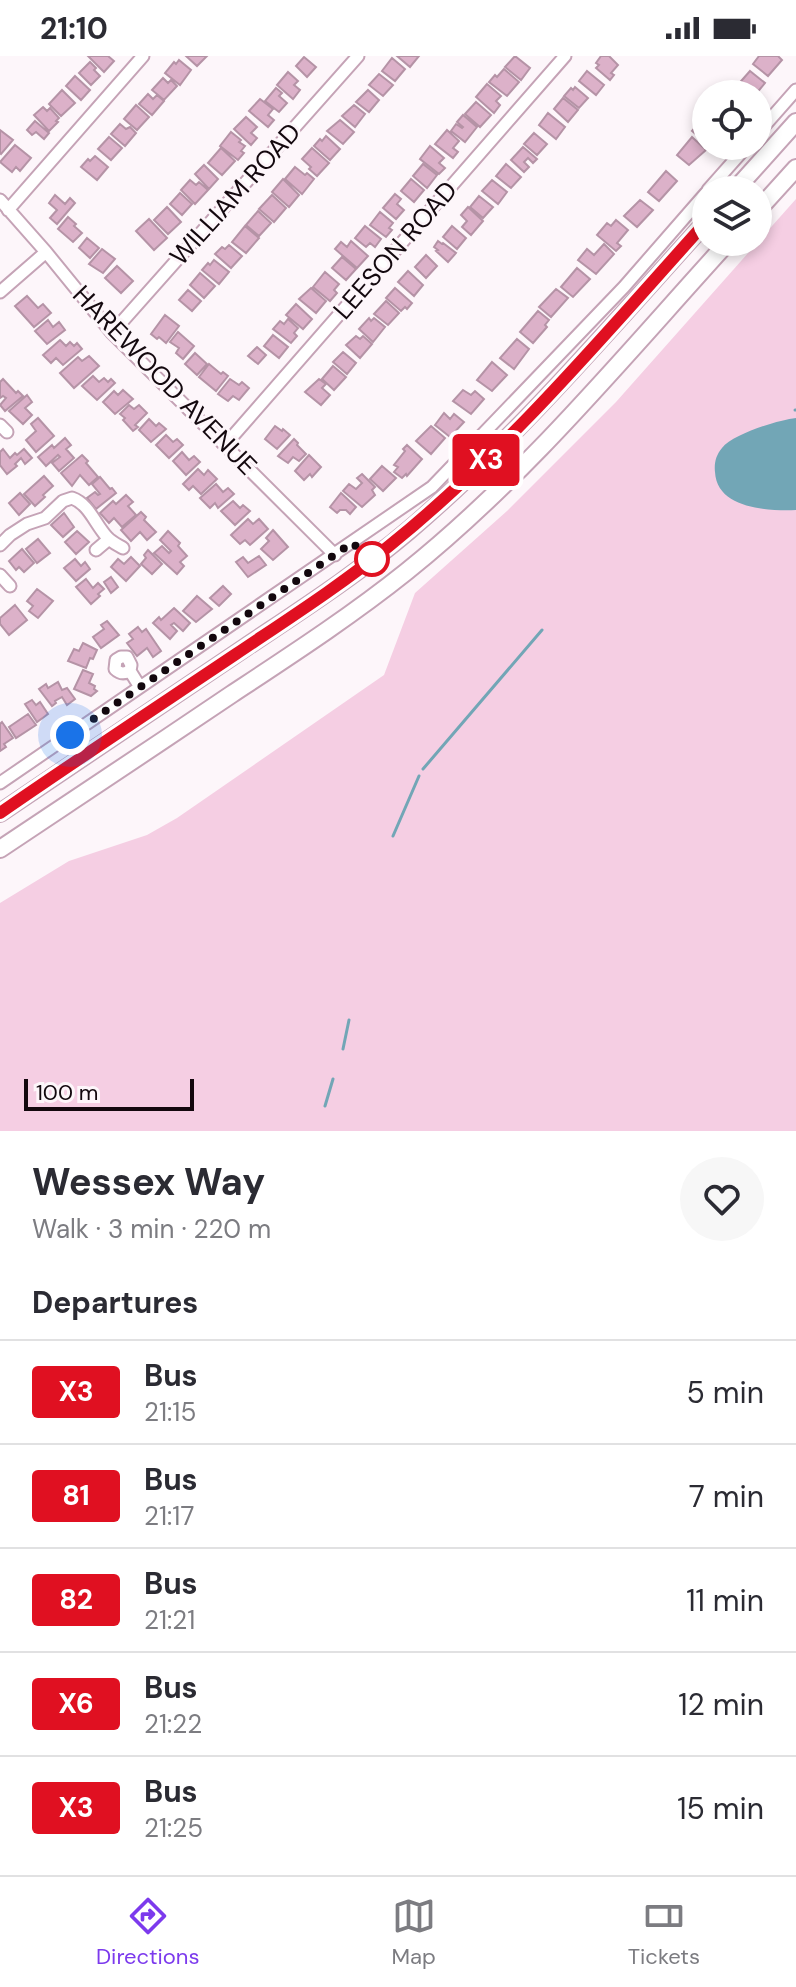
<!DOCTYPE html>
<html lang="en">
<head>
<meta charset="utf-8">
<style>
  :root { --surface:#fff; --page:#f7f7f7; --text:#2b2b33; --muted:#7c7c81; --line:#e1e1e2; --accent:#7c3aed }
  body { margin:0; font-family:"DM Sans",sans-serif; background:var(--page); color:var(--text); height:100vh; display:flex; flex-direction:column; font-size:30px; white-space:nowrap }
  * { box-sizing:border-box; margin:0 }
  p { font-size:26px; color:var(--muted) }
  .icon { flex:none; width:44px; height:44px; fill:none; stroke:currentColor; stroke-width:2; stroke-linecap:round; stroke-linejoin:round }
  .map { position:relative; height:1075px; overflow:hidden }
  .panel { display:flex; flex-direction:column; background:var(--surface); flex:1 }
  .panel>* { flex:none }
  .badge { padding:0 16px; border-radius:6px; font-size:28px; line-height:52px }
  .fabs { position:absolute; left:692px; top:24px; display:grid; gap:16px }
  .fabs a { display:grid; place-items:center; width:80px; height:80px; border-radius:50%; background:var(--surface); box-shadow:0 4px 12px #0003; font-size:40px }
  .scale { position:absolute; left:24px; bottom:20px; width:170px; box-sizing:border-box; padding-left:8px; border:4px solid #13080e; border-top:0; font-size:22px; line-height:28px; white-space:nowrap; color:#13080e; -webkit-text-stroke:6px #fdf6fa; paint-order:stroke }
  .you { position:absolute; width:40px; height:40px; margin:-20px; border:6px solid #fff; border-radius:50%; background:#1a73e8; box-shadow:0 0 0 12px #1a73e833 }
  .map>.badge { position:absolute; translate:-50% -50%; box-shadow:0 0 0 4px #fff }
  h2 { padding:0 32px; font-size:30px; line-height:72px }
  .round { display:grid; place-items:center; flex:none; width:84px; height:84px; border-radius:42px; background:var(--page) }
  .head { display:flex; align-items:center; justify-content:space-between; height:136px; padding:0 32px }
  h1 { font-size:38px; font-weight:700; line-height:60px }
  ul { padding:0; list-style:none }
  li { display:flex; align-items:center; gap:24px; height:104px; padding:0 32px; border-top:2px solid var(--line) }
  li div { flex:1 }
  li b { display:block; font-size:30px }
  li em { font-style:normal }
  li .badge { min-width:88px; font-weight:700; text-align:center }
  .status { display:flex; justify-content:space-between; align-items:center; height:56px; padding:0 40px; background:var(--surface); direction:ltr }
  .status svg { height:22px; fill:currentColor }
  .tabs { display:flex; justify-content:space-around; align-items:center; height:112px; border-top:2px solid var(--line); background:var(--surface); font-size:22px; color:var(--muted) }
  .tabs a { display:grid; justify-items:center; gap:4px }
  .tabs .current { color:var(--accent) }
  .map>svg:first-child { display:block }
</style>
</head>
<body>
<div class="status"><b>21:10</b><svg viewBox="0 0 49 12"><path d="M0 12V9h3v3zM5 12V6h3v6zM10 12V3h3v9zM15 12V0h3v12zM26 1h20v11H26zM47 4h2v5h-2z"/></svg></div>
<div class="map">
<svg width="796" height="1075" viewBox="0 0 796 1075">
  <rect width="100%" height="100%" fill="#fdf6fa"/>
  <path fill="#f5cee3" d="M796 143V1075H0V847L69 805 147 779 177 762 384 619 415 537 507 455 616 346Z"/>
  <path fill="#72a6b6" d="M796 362V454C768 455 717 453 715 416 714 407 716 399 722 392 733 378 778 364 796 362Z"/>
  <g fill="none" stroke-linecap="round" stroke-linejoin="round">
    <path stroke="#72a6b6" stroke-width="3" d="M795 354H796
      M423 713 542 574
      M393 780 419 720
      M343 993 349 964
      M325 1050 333 1023"/>
  </g>
  <path fill="#dcb1c9" stroke="#b593a6" stroke-width="2" d="M88 0H108L114 5 104 16Z
    M186 0H207L197 10Z
    M397 0H419L410 11Z
    M515 0 530 12 521 24 505 11Z
    M601 0H609L618 9 611 17 614 19 610 24 596 12 599 9 596 7Z
    M759 0H778L782 4 768 20 753 8Z
    M304 1 316 11 307 21 296 10Z
    M392 2 405 13 395 25 382 15Z
    M179 4 191 14 180 29 165 17 174 6 176 8Z
    M90 6 96 12 94 14 100 20 91 29 79 17Z
    M504 13 519 26 507 40 489 26 495 19 497 21Z
    M587 15 604 29 596 39 579 25Z
    M750 15 765 27 756 38H742L735 32Z
    M288 16 298 25 294 29 300 34 293 43 277 29Z
    M379 18 393 29 383 40 369 29Z
    M75 20 90 34 81 44 66 30Z
    M163 22 168 27 171 24 177 30 164 44 152 34Z
    M487 28 501 40 496 45 500 49 494 57 476 41Z
    M575 31 588 42 579 52 564 40 571 32 573 34Z
    M276 32 282 37 279 40 287 47 279 56 265 45Z
    M62 34 75 47 61 60 49 48Z
    M368 34 379 44 369 56 356 46Z
    M148 38 153 43 157 39 164 45 152 59 139 48Z
    M563 42 578 54 568 66 554 53Z
    M260 43 273 53 268 59 274 64 268 71 249 55Z
    M476 46 491 59 480 71 465 58Z
    M136 49 149 61 137 74 124 63Z
    M354 49 365 58 355 71 342 60Z
    M43 51 47 55 50 52 59 62 56 65 58 66 49 75 34 59Z
    M548 57 565 71 556 83 539 69Z
    M463 59 477 71 465 86 451 75 456 68 462 72 463 71 457 66Z
    M706 59V87L692 75Z
    M246 61 257 71 251 77 257 82 251 89 234 73Z
    M340 64 354 76 343 88 327 75Z
    M35 65 49 77 44 83 36 76 32 79 27 74Z
    M120 68 126 73 130 71 136 77 125 90 111 78Z
    M0 74 13 84 1 98 0 97Z
    M447 74 459 85 453 92 458 96 453 102 435 88Z
    M231 76 241 84 239 86 245 90 241 95 244 97 238 104 220 90Z
    M534 77 547 88 537 99 524 88Z
    M326 80 340 93 330 104 314 90 320 83 322 85Z
    M109 81 122 92 111 104 98 93Z
    M692 81 706 94 689 109 677 99Z
    M15 89 31 102 20 115 16 111 12 116 0 106Z
    M430 90 444 102 439 107 445 112 439 118 420 103Z
    M523 91 537 103 533 107 528 102 524 106 529 111 524 116 511 104Z
    M221 92 235 105 222 119 208 107Z
    M312 92 329 107 317 120 309 113 311 111 302 103Z
    M95 100 108 111 97 124 81 111 88 103 90 105Z
    M423 108 437 119 427 132 413 120Z
    M506 108 521 121 511 132 496 120Z
    M204 109 218 123 209 133 195 118Z
    M295 111 305 119 307 117 314 123 302 138 285 123Z
    M666 115 677 125 659 145 648 136Z
    M283 123 299 139 289 151 272 136Z
    M411 123 424 134 414 146 401 135Z
    M190 124 196 129 199 126 208 134 195 148 181 134Z
    M492 124 507 136 498 148 482 135Z
    M180 137 192 148 182 159 170 148Z
    M395 138 401 143 397 148 404 154 396 163 383 152Z
    M55 139 65 148 70 142 75 147 57 168 50 162 57 154 49 147Z
    M272 139 286 152 274 166 259 153Z
    M479 140 493 151 483 162 470 151Z
    M640 144 653 154 637 171 624 160Z
    M167 151 181 166 168 178 154 164Z
    M468 151 483 165 471 179 462 171 467 165 461 159Z
    M258 155 271 167 259 180 246 169Z
    M380 156 393 167 389 172 392 174 386 181 370 169Z
    M68 161 76 168 74 170 82 177 73 186 58 173Z
    M149 163 167 182 154 194 136 175Z
    M616 164 628 174 617 187 621 190 616 195 597 179 607 167 611 170Z
    M245 170 259 182 246 197 232 186Z
    M365 170 381 183 375 191 370 187 366 191 355 182Z
    M452 170 466 182 457 193 443 181Z
    M87 182 99 192 90 202 79 192Z
    M351 185 368 200 357 212 335 193 341 186 347 191Z
    M438 185 442 188 443 187 456 197 448 206 436 195 438 194 434 191Z
    M604 188 614 198 596 218 578 204 587 193 594 199Z
    M229 189 242 200 231 212 215 198 222 191 225 193Z
    M102 193 115 203 103 217 89 208Z
    M426 199 437 210 426 222 415 211Z
    M342 201 356 213 346 224 332 212Z
    M214 204 229 216 219 228 202 214 208 207 210 209Z
    M117 210 133 225 121 237 105 222Z
    M577 212 590 223 573 241 561 231Z
    M408 215 423 229 414 240 398 226Z
    M325 216 339 228 334 234 337 237 330 245 313 231Z
    M200 217 215 230 204 242 190 229Z
    M311 232 326 245 316 257 299 243Z
    M395 232 412 247 407 253 405 251 401 255 386 242Z
    M556 233 568 242 551 261 539 251Z
    M188 234 201 245 192 255 179 244Z
    M27 240 38 252 43 248 51 257 34 271 15 250Z
    M386 245 399 257 388 269 374 258Z
    M296 248 312 263 303 273 286 259Z
    M538 255 549 264 545 269 547 271 533 287 520 276Z
    M165 259 179 270 166 287 159 281 157 283 151 278Z
    M369 262 371 265 374 262 385 271 373 286 359 273Z
    M288 263 298 272 294 277 297 280 291 287 273 273 280 265 284 268Z
    M48 264 53 271 59 266 65 274 47 288 35 275Z
    M178 276 194 290 183 303 176 297 179 292 170 286Z
    M273 279 288 291 279 302 264 290Z
    M356 280 360 283 363 280 372 288 360 302 346 289Z
    M517 283 529 293 514 313 500 302Z
    M60 284 66 290 70 286 74 290 77 287 82 293 63 309 56 302 51 307 43 299Z
    M257 291 266 299 258 308 248 300Z
    M343 296 356 307 347 318 333 306Z
    M195 297 207 308 197 319 185 308Z
    M89 300 99 310 74 332 60 317 78 301 82 305Z
    M492 306 507 319 492 335 477 324Z
    M209 308 221 318 223 316 228 320 216 335 199 321Z
    M333 310 346 321 334 334 322 323Z
    M93 320 99 326 104 322 108 326 111 323 115 327 97 344 82 330Z
    M3 323 16 337 18 335 23 340 5 355 0 349 6 342 3 340 0 342V326Z
    M230 323 239 329 242 326 249 332 239 344 233 340 228 345 218 338Z
    M319 323 326 328 322 332 330 339 321 349 305 336Z
    M123 334 133 343 115 358 103 346 114 335 118 339Z
    M463 334 471 339 475 335 484 343 471 358 453 345Z
    M27 339 32 346 25 352 32 359 23 368 9 355Z
    M129 349 134 353 139 349 147 357 135 369 138 371 133 375 123 364 125 362 120 358Z
    M444 357 450 363 454 358 464 366 450 381 435 369Z
    M38 362 54 380 36 396 26 384 36 375 31 368Z
    M149 363 156 370 159 367 166 373 151 386 139 374Z
    M275 370 282 375 283 373 290 379 277 393 265 383Z
    M431 370 445 382 431 398 416 385Z
    M166 379 173 386 177 383 183 389 169 402 156 389Z
    M65 382 71 389 66 393 74 402 59 415 52 407 60 401 58 399 46 410 38 401 52 389 54 392Z
    M294 383 298 387 297 389 306 398 299 405 293 401 288 407 278 400Z
    M407 389 422 403 407 420 406 418 402 422 394 416 398 411 394 409 405 395 403 393Z
    M3 393 10 402 15 397 17 399 24 393 32 402 25 408 21 402 15 408 17 410 7 418 0 409V396Z
    M182 396 189 404 194 400 200 406 186 419 173 405Z
    M82 399 88 405 86 407 98 421 89 429 80 419 72 430 61 417Z
    M309 399 321 411 312 421 310 418 304 424 295 415Z
    M382 410 396 422 383 435 370 423Z
    M198 413 204 419 208 414 217 423 201 438 193 430 189 434 183 428Z
    M362 418 375 431 372 434 375 439 362 451 343 435 349 428 356 433 362 427 357 422Z
    M44 420 53 430 43 439 45 441 35 450 24 438Z
    M100 421 110 433 112 432 116 437 96 453 87 442 95 436 98 439 100 438 92 428Z
    M216 428 223 436 228 432 234 438 218 452 215 447 210 452 200 442Z
    M20 437 30 448 19 459 9 447Z
    M341 437 356 451 350 458 346 454H340L337 457 330 451Z
    M126 439 133 446 128 450 136 459 122 471 114 462 109 467 100 457 113 445 116 448Z
    M233 445 240 452 243 449 250 455 235 469 221 455Z
    M141 456 146 461 144 464 156 476 147 484 140 476 131 485 121 474Z
    M64 457 74 471 63 481 51 469Z
    M248 463 253 468 259 463 268 473 250 489 245 484 240 488 231 479Z
    M273 474 288 491 273 504 261 493 269 485 266 482Z
    M77 475 89 486 76 498 65 486Z
    M168 475 180 487 178 490 187 500 180 506 184 510 177 518 154 497 162 490 169 497 171 495 160 484Z
    M38 483 50 497 37 507 26 493Z
    M22 493 34 507 24 516 19 511 16 514 9 505Z
    M148 494 162 508 152 518 141 508 146 502 144 499Z
    M259 500 266 509 248 521 236 506 243 501 248 507Z
    M131 501 140 510 126 525 111 511 118 503 124 508Z
    M75 503 81 510 85 506 90 513 76 525 64 512Z
    M111 521 118 531 111 537 104 526Z
    M86 523 93 532 98 527 104 533 98 538 100 540 91 548 76 531Z
    M223 530 231 538 219 550 210 542Z
    M37 533 53 545 38 562 29 555 33 550 27 545Z
    M197 540 212 553 196 566 183 555Z
    M15 549 27 564 9 579 0 568V562Z
    M174 552 190 567 183 575 174 567 171 569 177 575 170 583 153 567 159 561 161 564Z
    M107 565 119 579 101 592 93 581 104 573 101 569Z
    M138 571 142 576 146 573 161 595 153 601 147 592 137 600 127 587 133 583 129 578Z
    M83 587 97 594 93 603 90 602 86 612 68 605 74 593 79 595Z
    M83 614 93 618 89 627 95 630 94 633 97 635 91 640 74 633Z
    M58 626 62 634 67 632 75 643 67 649 62 641 55 645 56 647 52 650 39 633 46 628 48 632Z
    M32 644 36 649 40 646 48 658 37 666 25 648Z
    M28 658 36 669 16 682 9 671Z
    M2 666 13 682 4 688 6 691 0 695V668Z"/>
  <g fill="none" stroke-linecap="round" stroke-linejoin="round">
    <g stroke="#c5a3b6" stroke-width="15">
      <path id="minor" d="M758 77 796 34
        M708 134 747 90
        M0 144 46 196 112 277 335 499
        M8 154 143 0
        M0 236 46 196
        M112 277 358 0
        M0 369 7 376
        M225 389 565 0
        M0 489 10 479 27 468 45 462 63 445 72 442C89 448 95 468 107 481 111 486 118 489 123 492
        M96 494 109 483
        M0 519 10 530
        M130 615 131 609 127 601H121L116 604 115 613C120 618 124 618 130 615L140 631
        M0 727 432 431 624 231 706 137"/>
    </g>
    <g stroke="#c5a3b6" stroke-width="20">
      <path id="highway" d="M735 134 796 66
        M758 154 796 112
        M0 757C82 701 164 647 246 591 301 554 357 518 408 475 517 382 610 272 706 166
        M0 793C78 741 155 690 232 638 291 599 351 560 406 516 526 420 625 299 728 186"/>
    </g>
    <use href="#minor" stroke="#fff" stroke-width="11"/>
    <use href="#highway" stroke="#fff" stroke-width="16"/>
  </g>
  <g fill="none" stroke-linecap="round" stroke-linejoin="round">
    <g stroke="#fff" stroke-width="18">
      <path id="line" d="M0 757C78 703 157 651 236 598 288 563 341 529 389 490 507 395 605 278 706 166"/>
    </g>
    <use href="#line" stroke="#e01021" stroke-width="12"/>
    <path stroke="#13080e" stroke-width="8" stroke-dasharray="0 14.4" d="M70 679 352 487 372 503"/>
  </g>
  <circle fill="#fff" stroke="#e01021" stroke-width="4" cx="372" cy="503" r="16"/>
  <g text-anchor="middle" dominant-baseline="central" stroke-width="6" stroke-linejoin="round" paint-order="stroke">
    <g font-size="26" fill="#13080e" stroke="#fdf6fa">
      <text transform="translate(235 138) rotate(-48)">WILLIAM ROAD</text>
      <text transform="translate(395 194) rotate(-49)">LEESON ROAD</text>
      <text transform="translate(165 324) rotate(46)">HAREWOOD AVENUE</text>
    </g>
  </g>
</svg>
<div class="fabs">
<a><svg class="icon" aria-label="locate" viewBox="0 0 24 24"><circle cx="12" cy="12" r="6"/><path d="M12 2v4M12 18v4M2 12h4M18 12h4"/></svg></a>
<a><svg class="icon" aria-label="layers" viewBox="0 0 24 24"><path d="M12 4l9 5-9 5-9-5zM3 14l9 5 9-5"/></svg></a>
</div>
<div class="scale">100 m</div>
<div class="you" style="left:70px;top:679px"></div>
<b class="badge" style="left:486px;top:404px;background:#e01021;color:#fff">X3</b>
</div>
<section class="panel">
<div class="head"><div><h1>Wessex Way</h1><p>Walk · 3 min · 220 m</p></div><a class="round"><svg class="icon" aria-label="heart" viewBox="0 0 24 24"><path d="M12 20l-8-8c-3-5 5-10 8-4 3-6 11-1 8 4z"/></svg></a></div>
<h2>Departures</h2>
<ul>
<li><span class="badge" style="background:#e01021;color:#fff">X3</span><div><b>Bus</b><p>21:15</p></div><em>5 min</em></li>
<li><span class="badge" style="background:#e01021;color:#fff">81</span><div><b>Bus</b><p>21:17</p></div><em>7 min</em></li>
<li><span class="badge" style="background:#e01021;color:#fff">82</span><div><b>Bus</b><p>21:21</p></div><em>11 min</em></li>
<li><span class="badge" style="background:#e01021;color:#fff">X6</span><div><b>Bus</b><p>21:22</p></div><em>12 min</em></li>
<li><span class="badge" style="background:#e01021;color:#fff">X3</span><div><b>Bus</b><p>21:25</p></div><em>15 min</em></li>
</ul>
</section>
<nav class="tabs">
<a class="current"><svg class="icon" aria-label="directions" viewBox="0 0 24 24"><path d="M12 3l9 9-9 9-9-9zM9 14v-3h6M13 9l2 2-2 2"/></svg>Directions</a>
<a><svg class="icon" aria-label="map" viewBox="0 0 24 24"><path d="M3 6l6-2 6 2 6-2v14l-6 2-6-2-6 2zM9 4v14M15 6v14"/></svg>Map</a>
<a><svg class="icon" aria-label="tickets" viewBox="0 0 24 24"><path d="M3 7h18v10H3zM15 7v10"/></svg>Tickets</a>
</nav>
</body>
</html>
